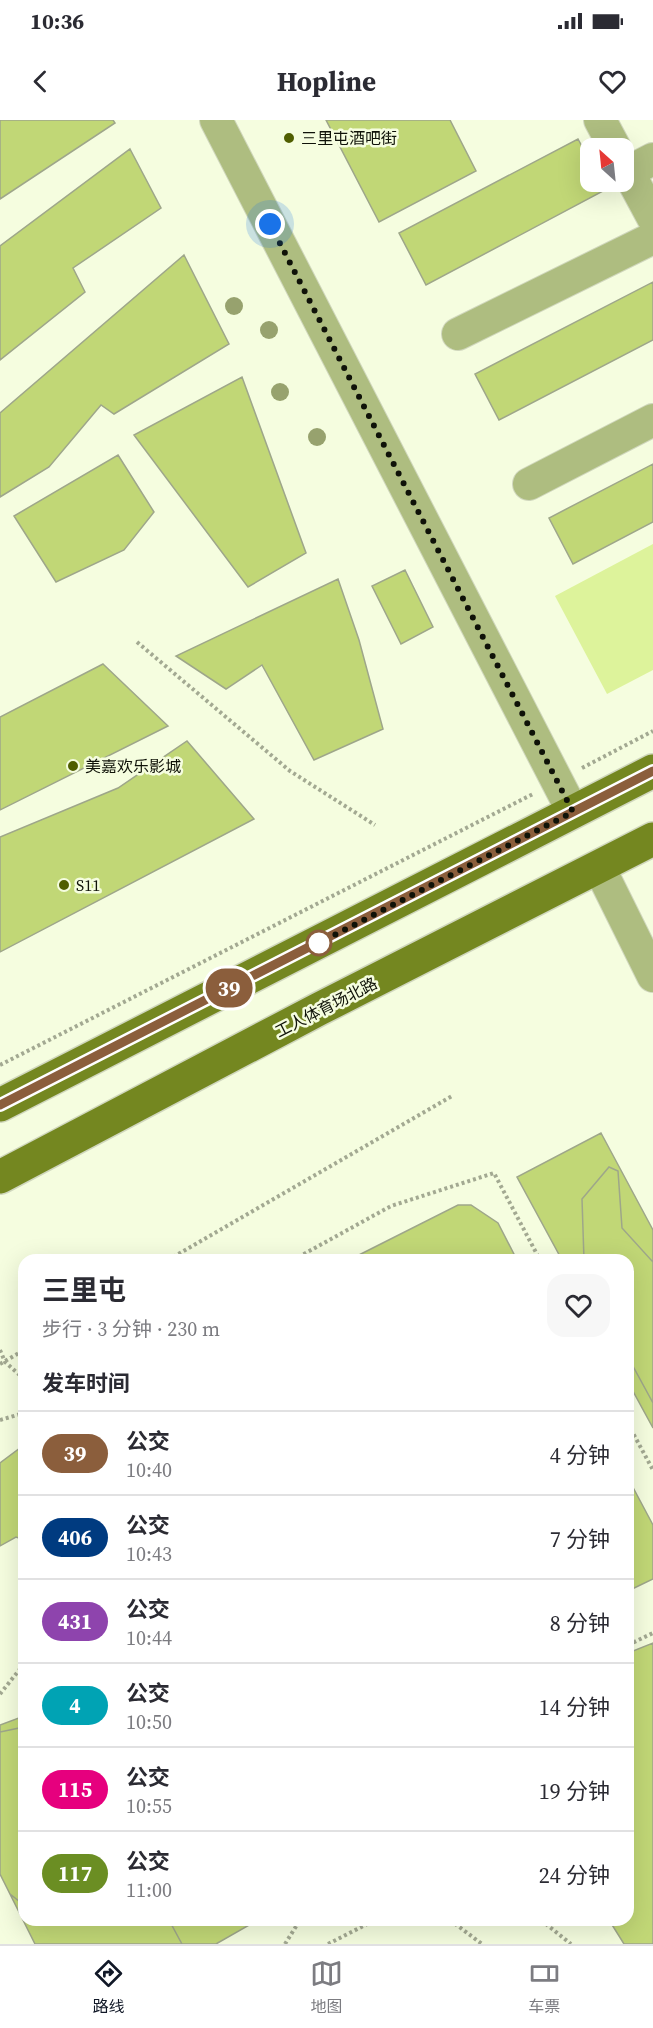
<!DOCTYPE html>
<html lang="zh">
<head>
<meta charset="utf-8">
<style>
  :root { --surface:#fff; --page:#f7f7f7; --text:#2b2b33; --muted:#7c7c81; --line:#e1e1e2; --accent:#111827 }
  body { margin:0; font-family:"Source Serif 4","Noto Sans SC",serif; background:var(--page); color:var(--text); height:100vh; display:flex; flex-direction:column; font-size:22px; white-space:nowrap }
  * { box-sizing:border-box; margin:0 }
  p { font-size:20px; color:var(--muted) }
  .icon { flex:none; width:33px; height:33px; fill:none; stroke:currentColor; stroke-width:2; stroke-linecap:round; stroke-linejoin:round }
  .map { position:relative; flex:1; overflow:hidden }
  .panel { position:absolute; left:18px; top:1134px; width:616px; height:672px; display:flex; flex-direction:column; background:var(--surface); border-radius:18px; box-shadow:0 6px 24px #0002 }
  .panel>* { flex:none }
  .badge { padding:0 12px; border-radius:20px; font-size:21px; line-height:39px }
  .needle { width:39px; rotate:333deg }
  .buttons { position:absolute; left:580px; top:18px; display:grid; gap:12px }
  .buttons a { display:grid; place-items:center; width:54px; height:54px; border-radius:12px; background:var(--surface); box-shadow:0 6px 24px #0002; font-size:30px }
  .you { position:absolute; width:30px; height:30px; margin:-15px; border:4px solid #fff; border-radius:50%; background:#1a73e8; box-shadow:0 0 0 9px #1a73e833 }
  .map>.badge { position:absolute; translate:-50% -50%; box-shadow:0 0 0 3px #fff }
  h2 { padding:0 24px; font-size:22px; line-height:54px }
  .round { display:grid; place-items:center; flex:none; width:63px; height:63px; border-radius:18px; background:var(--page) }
  .summary { display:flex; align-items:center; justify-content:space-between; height:102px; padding:0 24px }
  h1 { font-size:28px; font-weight:700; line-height:45px }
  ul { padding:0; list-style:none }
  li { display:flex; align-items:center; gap:18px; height:84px; padding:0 24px; border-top:2px solid var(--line) }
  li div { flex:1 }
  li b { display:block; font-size:22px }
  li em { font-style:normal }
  li .badge { min-width:66px; font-weight:700; text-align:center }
  .status { display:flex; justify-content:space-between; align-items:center; height:42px; padding:0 30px; background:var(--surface); direction:ltr }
  .status svg { height:16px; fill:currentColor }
  header { display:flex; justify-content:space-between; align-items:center; height:78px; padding:0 24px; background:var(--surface); font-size:27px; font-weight:700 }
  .tab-bar { display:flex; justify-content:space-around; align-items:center; height:84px; border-top:2px solid var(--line); background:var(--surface); font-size:16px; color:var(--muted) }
  .tab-bar a { display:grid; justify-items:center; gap:3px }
  .tab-bar .on { color:var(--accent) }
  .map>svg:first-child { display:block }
</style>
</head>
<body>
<div class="status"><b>10:36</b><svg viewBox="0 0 49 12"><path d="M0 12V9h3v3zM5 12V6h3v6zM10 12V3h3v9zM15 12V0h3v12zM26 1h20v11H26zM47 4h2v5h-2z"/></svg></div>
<header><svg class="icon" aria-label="back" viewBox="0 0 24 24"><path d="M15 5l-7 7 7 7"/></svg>Hopline<svg class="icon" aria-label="heart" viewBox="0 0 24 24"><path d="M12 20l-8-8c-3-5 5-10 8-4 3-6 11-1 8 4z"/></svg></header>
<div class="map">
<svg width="653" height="1824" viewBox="0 0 653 1824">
  <rect width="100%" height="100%" fill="#f5fddf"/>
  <path fill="#ddf39b" d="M653 424V550L607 574 555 476Z"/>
  <path fill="#c1d776" stroke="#9ea68a" stroke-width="1.5" d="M0 0H113L115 3 0 79Z
    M326 0H450L476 51 379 102Z
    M578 19 591 43V62H601L605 70 426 165 399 113Z
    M130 29 161 88 73 148 85 172 0 240V126Z
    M184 135 229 224 114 294 101 285 49 347 0 377V293Z
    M653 162V220L499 300 475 254Z
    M242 257 306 433 248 467 134 315Z
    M118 335 154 392 124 430 56 462 14 396Z
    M653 344V402L573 444 549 398Z
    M405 450 433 507 401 524 372 466Z
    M338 459 359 520 383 609 314 640 262 545 226 569 176 536Z
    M103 544 168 606 0 690V597Z
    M187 621 254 699 0 832V717L118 668Z
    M601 1013 653 1110V1308L628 1262V1140H562L517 1057Z
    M609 1047 618 1051 622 1108 653 1142V1283L628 1237V1140H584L582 1079Z
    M458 1085H471L498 1103 517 1140H349Z
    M24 1325V1420L16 1417 0 1426V1343Z
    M24 1325V1420L16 1417 0 1426V1343Z
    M628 1358 653 1405V1459L628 1471Z
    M653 1523V1824H624L609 1800H628V1533Z
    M24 1596V1800H258L216 1824H35L0 1754V1605Z
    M24 1607V1785L10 1774 0 1754V1612Z
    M169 1800H258L216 1824H182Z"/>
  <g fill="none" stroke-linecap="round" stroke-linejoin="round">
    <g stroke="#d0d7bd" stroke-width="34">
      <path id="minor" d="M216 0 573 692
        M600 0 615 28
        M624 44 653 98
        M628 52 653 39
        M458 214 653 118
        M529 364 653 300
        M599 747 653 856"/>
    </g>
    <g stroke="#d0d7bd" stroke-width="36">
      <path id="major" d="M0 985 653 651
        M0 1057 319 889 653 719"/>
    </g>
    <path stroke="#a3a992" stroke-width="4" stroke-dasharray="3 3" stroke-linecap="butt" d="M137 522 290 651 375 705
      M582 648 653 611
      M0 945 533 674
      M168 1140 452 976
      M293 1140 391 1086 494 1053 540 1140
      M0 1230 5 1242 24 1259
      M0 1244 24 1230
      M0 1300 24 1293
      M628 1304 653 1350
      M628 1525 653 1513
      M0 1574 24 1544
      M450 1800 482 1824
      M541 1800 571 1824
      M285 1824 300 1800
      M328 1824 375 1800"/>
    <use href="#minor" stroke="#aebd80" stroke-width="32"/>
    <use href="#major" stroke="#748720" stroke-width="33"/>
  </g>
  <g fill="#97a26e">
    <circle cx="234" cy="186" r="9"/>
    <circle cx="269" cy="210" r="9"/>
    <circle cx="280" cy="272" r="9"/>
    <circle cx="317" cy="317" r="9"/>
  </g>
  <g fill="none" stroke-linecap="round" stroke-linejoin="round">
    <g stroke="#fff" stroke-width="14">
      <path id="line" d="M0 985 653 651"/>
    </g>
    <use href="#line" stroke="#8b5e3c" stroke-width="9"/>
    <path stroke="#0f1208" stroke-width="6" stroke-dasharray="0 10.8" d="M270 104 573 692 319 823"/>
  </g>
  <g fill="#4f5e00" stroke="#f5fddf" stroke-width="2">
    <circle cx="289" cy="18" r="6"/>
    <circle cx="73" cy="646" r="6"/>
    <circle cx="64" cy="765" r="6"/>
  </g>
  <circle fill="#fff" stroke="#8b5e3c" stroke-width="3" cx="319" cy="823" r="12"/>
  <g text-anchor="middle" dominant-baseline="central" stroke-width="5" stroke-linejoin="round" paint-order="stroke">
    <g font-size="16" fill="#0f1208" stroke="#f5fddf" text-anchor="start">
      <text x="301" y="18">三里屯酒吧街</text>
      <text x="85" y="646">美嘉欢乐影城</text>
      <text x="76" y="765">S11</text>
    </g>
    <g font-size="16" fill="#0f1208" stroke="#f5fddf">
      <text transform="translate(326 887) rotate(-27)">工人体育场北路</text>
    </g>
  </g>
</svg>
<div class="buttons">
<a><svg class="needle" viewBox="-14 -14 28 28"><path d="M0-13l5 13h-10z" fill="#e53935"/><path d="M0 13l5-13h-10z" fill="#7c7c81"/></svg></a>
</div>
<div class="you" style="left:270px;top:104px"></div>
<b class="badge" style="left:229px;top:868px;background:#8b5e3c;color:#fff">39</b>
<section class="panel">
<div class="summary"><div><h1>三里屯</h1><p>步行 · 3 分钟 · 230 m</p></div><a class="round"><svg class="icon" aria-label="heart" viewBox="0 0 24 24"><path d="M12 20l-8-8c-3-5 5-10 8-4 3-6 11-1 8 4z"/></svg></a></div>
<h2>发车时间</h2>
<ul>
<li><span class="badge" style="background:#8b5e3c;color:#fff">39</span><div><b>公交</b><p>10:40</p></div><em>4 分钟</em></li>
<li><span class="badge" style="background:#003b80;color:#fff">406</span><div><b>公交</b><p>10:43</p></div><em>7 分钟</em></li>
<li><span class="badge" style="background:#8e44ad;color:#fff">431</span><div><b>公交</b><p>10:44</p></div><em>8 分钟</em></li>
<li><span class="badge" style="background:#00a3b4;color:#fff">4</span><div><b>公交</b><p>10:50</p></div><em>14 分钟</em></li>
<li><span class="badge" style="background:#e6007e;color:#fff">115</span><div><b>公交</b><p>10:55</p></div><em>19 分钟</em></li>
<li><span class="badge" style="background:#6b8e23;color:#fff">117</span><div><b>公交</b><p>11:00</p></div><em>24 分钟</em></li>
</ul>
</section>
</div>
<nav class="tab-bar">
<a class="on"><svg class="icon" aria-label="directions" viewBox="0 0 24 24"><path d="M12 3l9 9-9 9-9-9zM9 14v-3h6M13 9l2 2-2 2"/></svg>路线</a>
<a><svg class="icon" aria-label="map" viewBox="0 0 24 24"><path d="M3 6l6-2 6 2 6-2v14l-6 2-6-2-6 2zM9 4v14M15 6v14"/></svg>地图</a>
<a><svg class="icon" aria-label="tickets" viewBox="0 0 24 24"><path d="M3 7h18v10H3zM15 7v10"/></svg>车票</a>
</nav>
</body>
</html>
